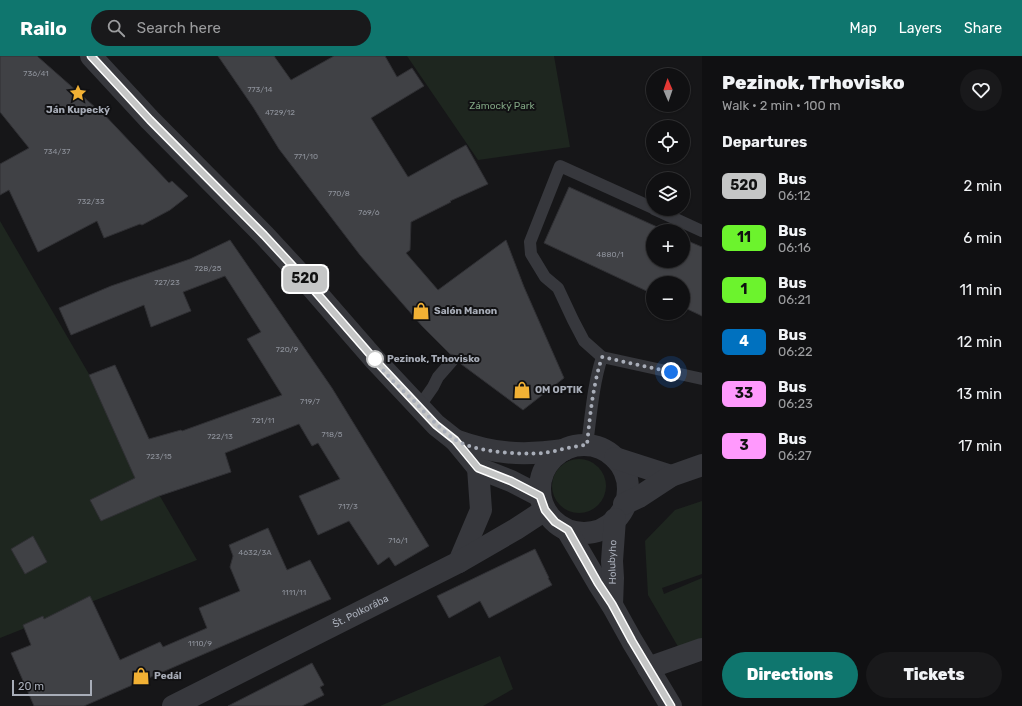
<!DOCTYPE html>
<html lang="en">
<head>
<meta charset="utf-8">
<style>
  :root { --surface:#101012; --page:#19191b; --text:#f1f3f6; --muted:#9c9d9f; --line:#303032; --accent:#0f766e }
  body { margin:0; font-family:Rubik,sans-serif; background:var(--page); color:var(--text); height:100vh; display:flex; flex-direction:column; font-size:15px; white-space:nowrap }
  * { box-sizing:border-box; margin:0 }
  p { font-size:13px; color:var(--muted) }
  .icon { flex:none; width:22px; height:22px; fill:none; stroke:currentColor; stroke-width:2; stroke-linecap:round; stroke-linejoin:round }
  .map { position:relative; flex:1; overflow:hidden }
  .side { display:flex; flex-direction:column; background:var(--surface); width:320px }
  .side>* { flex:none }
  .badge { padding:0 8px; border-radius:6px; font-size:14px; line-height:26px }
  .needle { width:26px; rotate:358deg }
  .tools { position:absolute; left:646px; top:12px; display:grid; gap:8px }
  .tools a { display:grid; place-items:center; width:44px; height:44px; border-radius:50%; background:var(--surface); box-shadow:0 1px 3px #0004,0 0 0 1px var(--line); font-size:20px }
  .scale { position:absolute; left:12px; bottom:10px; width:80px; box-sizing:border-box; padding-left:4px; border:2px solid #a8adb8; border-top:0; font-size:11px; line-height:14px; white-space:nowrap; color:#a8adb8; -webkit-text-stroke:3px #111113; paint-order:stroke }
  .you { position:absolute; width:20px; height:20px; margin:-10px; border:3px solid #fff; border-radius:50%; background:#1a73e8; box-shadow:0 0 0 6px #1a73e833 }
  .map>.badge { position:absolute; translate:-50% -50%; box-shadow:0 0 0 2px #fff }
  h2 { padding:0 20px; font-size:15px; line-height:36px }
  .round { display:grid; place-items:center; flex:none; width:42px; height:42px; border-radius:21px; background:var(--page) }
  .summary { display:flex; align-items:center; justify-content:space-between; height:68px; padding:0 20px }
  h1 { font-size:19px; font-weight:800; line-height:30px }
  .primary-button { display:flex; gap:8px; margin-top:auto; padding:8px 20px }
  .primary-button a { flex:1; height:46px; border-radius:24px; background:var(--accent); color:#fff; font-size:16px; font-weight:800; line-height:46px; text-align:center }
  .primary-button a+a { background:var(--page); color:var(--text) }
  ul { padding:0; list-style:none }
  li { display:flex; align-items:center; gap:12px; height:52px; padding:0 20px }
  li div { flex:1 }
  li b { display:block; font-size:15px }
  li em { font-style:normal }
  li .badge { min-width:44px; font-weight:700; text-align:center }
  header { display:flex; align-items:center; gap:24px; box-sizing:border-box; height:56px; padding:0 20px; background:var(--accent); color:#fff }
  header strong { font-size:19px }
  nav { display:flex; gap:22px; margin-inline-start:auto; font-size:14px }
  .search { width:280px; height:36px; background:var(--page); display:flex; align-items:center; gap:10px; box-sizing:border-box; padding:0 14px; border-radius:22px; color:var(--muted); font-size:15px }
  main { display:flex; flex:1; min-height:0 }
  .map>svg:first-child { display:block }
</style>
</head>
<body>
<header>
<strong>Railo</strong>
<div class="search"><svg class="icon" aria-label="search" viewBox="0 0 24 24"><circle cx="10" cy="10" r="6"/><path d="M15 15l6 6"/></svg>Search here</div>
<nav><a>Map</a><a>Layers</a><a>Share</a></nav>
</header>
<main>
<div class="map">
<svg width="702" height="650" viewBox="0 0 702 650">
  <rect width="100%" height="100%" fill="#161618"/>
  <path fill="#1e261f" d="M407 0H554L570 91 478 104Z
    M0 165 197 504 0 582Z
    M552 430a27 27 0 1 1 54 0a27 27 0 1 1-54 0Z
    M702 445V518L662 532 664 538 702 522V586L680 594 648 539 645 485 675 454Z
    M500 600 513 633 483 650H380Z"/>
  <path fill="#404145" stroke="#303034" d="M0 0H37L96 52H98L169 127 172 125 188 140 170 154 142 169 140 168 104 182 97 165 38 196 9 134 0 139V108L29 92 0 56Z
    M218 0H274L291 24 334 0H385L397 21 412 12 424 30 371 62 408 121 466 89 488 128 450 145 451 146 411 166 410 194 406 197 438 234 506 184 524 231 564 322 523 354 461 308 457 300 450 298 422 270 360 199 279 93 253 51Z
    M569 131 666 175H653V205H683V183L702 191V260L683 251V227H653V238L544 187Z
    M230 184 332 332 429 490 395 510 389 501 378 509 349 465 318 479 299 440 340 423 318 387 312 390 299 368 225 397 231 416 159 440 101 465 90 444 135 422 89 319 115 309 149 383 181 374 182 375 282 339 247 283 261 276 225 220 183 236 191 255 151 271 144 249 71 279 59 252 111 230 190 203Z
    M268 472 287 514 310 504 331 543 84 650H34L11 597 31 589 23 569 43 560 44 563 90 540 120 604 160 586 163 591 207 572 199 552 240 535 230 511 233 500 229 489Z
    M33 480 47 506 25 518 11 493Z
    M535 493 549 522H548L552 529 489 562 480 545 449 562 437 540Z
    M312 607 324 629 320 631 324 639 302 650H228Z"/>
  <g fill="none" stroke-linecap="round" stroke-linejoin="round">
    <path stroke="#37383d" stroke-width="12" d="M653 152 560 110 530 186 531 198 545 221 558 232 573 264 584 285 602 301 702 323
      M654 153 702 175
      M419 351 433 331 438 321 452 305
      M587 389C591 359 593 329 602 301"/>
    <g stroke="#37383d" stroke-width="22">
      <path d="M91 0 150 64 264 179 301 219 375 304 436 369 455 384 478 412 511 425 540 440"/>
      <path d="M455 384C494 398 522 400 564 394"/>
      <circle cx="584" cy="433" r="44"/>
      <path d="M615 402 671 420"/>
      <path d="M624 448 639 441 671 420 702 409"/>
      <path d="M567 474 598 527 612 549 632 585 671 650"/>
      <path d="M459 506 481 454 478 412"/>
      <path id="s1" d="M612 549 613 522 612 505 615 463"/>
      <path d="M648 612 702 593"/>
      <path id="s2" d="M173 650 459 506 516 473 545 454"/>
    </g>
  </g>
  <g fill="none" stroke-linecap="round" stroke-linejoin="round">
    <g stroke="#fff" stroke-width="9">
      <path id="line" d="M91 0 150 64 264 179 301 219 375 304 436 369 455 384 478 412 511 425 540 440 545 454 555 466 568 474 598 527 612 548 632 585 671 650"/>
    </g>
    <use href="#line" stroke="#c5c6c6" stroke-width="6"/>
    <path stroke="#a8adb8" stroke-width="4" stroke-dasharray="0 7.2" d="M375 303C381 314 403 335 414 345 426 358 439 372 454 383 473 396 519 399 543 397 558 395 572 390 587 389 590 359 593 329 602 301L671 316"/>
  </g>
  <defs>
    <g id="sight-bare" transform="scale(1.38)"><path d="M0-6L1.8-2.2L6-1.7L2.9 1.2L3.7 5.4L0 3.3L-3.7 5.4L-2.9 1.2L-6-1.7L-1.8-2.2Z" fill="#f2b134" stroke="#111113" stroke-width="2.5" paint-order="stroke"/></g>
    <g id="shop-bare" transform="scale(1.38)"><path d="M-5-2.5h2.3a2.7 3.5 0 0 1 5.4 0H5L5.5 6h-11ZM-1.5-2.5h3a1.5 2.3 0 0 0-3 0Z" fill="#f2b134" stroke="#111113" stroke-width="2.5" paint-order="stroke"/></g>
  </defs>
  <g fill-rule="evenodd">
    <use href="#sight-bare" x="78" y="37"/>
    <use href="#shop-bare" x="421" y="255"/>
    <use href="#shop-bare" x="522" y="334"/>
    <use href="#shop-bare" x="141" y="620"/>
  </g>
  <circle fill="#fff" stroke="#c5c6c6" stroke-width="2" cx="375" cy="303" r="8"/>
  <g text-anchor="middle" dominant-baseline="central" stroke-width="4" stroke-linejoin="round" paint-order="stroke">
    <g font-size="8" fill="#8e929b">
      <text x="36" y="17">736/41</text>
      <text x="260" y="33">773/14</text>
      <text x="280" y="56">4729/12</text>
      <text x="57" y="95">734/37</text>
      <text x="306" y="100">771/10</text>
      <text x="339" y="137">770/8</text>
      <text x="91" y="145">732/33</text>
      <text x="369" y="156">769/6</text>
      <text x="610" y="198">4880/1</text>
      <text x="208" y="212">728/25</text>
      <text x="167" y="226">727/23</text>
      <text x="287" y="293">720/9</text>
      <text x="310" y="345">719/7</text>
      <text x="263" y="364">721/11</text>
      <text x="332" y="378">718/5</text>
      <text x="220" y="380">722/13</text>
      <text x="159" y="400">723/15</text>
      <text x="348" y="450">717/3</text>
      <text x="398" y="484">716/1</text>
      <text x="255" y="496">4632/3A</text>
      <text x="294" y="536">1111/11</text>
      <text x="200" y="587">1110/9</text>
    </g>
    <g font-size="10" fill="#7fa381" stroke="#111113">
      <text x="502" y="50">Zámocký Park</text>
    </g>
    <g font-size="10" font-weight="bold" fill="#a8adb8" stroke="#111113" text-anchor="start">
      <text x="78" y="54" text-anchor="middle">Ján Kupecký</text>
      <text x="434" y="255">Salón Manon</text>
      <text x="535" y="334">OM OPTIK</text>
      <text x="154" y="620">Pedál</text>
    </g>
    <g font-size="10" font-weight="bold" fill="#a8adb8" stroke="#111113" text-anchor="start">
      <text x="387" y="303">Pezinok, Trhovisko</text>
    </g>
    <g font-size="10" fill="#a8adb8" stroke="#111113">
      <text stroke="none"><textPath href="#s1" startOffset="43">Holubyho</textPath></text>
      <text stroke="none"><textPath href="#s2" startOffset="210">Št. Polkorába</textPath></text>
    </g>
  </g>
</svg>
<div class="tools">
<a><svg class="needle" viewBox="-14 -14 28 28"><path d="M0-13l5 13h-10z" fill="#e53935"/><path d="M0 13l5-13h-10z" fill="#9c9d9f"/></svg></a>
<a><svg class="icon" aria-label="locate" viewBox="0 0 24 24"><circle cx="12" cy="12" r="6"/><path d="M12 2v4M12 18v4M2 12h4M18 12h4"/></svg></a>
<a><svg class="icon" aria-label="layers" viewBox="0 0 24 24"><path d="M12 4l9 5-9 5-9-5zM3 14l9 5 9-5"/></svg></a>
<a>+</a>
<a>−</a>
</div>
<div class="scale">20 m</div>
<div class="you" style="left:671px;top:316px"></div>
<b class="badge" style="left:305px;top:223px;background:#c5c6c6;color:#111">520</b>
</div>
<section class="side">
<div class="summary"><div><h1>Pezinok, Trhovisko</h1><p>Walk · 2 min · 100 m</p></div><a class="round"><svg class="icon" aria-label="heart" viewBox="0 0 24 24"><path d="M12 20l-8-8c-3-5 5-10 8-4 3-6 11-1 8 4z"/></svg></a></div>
<h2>Departures</h2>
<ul>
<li><span class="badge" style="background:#c5c6c6;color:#111">520</span><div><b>Bus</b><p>06:12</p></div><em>2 min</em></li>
<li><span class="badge" style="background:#6cf32d;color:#111">11</span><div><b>Bus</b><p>06:16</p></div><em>6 min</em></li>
<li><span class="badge" style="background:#6cf32d;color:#111">1</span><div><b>Bus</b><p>06:21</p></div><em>11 min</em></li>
<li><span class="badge" style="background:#0071bf;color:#fff">4</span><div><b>Bus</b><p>06:22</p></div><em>12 min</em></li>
<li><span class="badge" style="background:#ff99fd;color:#111">33</span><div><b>Bus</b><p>06:23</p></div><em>13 min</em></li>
<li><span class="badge" style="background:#ff99fd;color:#111">3</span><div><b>Bus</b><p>06:27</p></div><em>17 min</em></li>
</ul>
<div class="primary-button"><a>Directions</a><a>Tickets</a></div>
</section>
</main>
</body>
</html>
